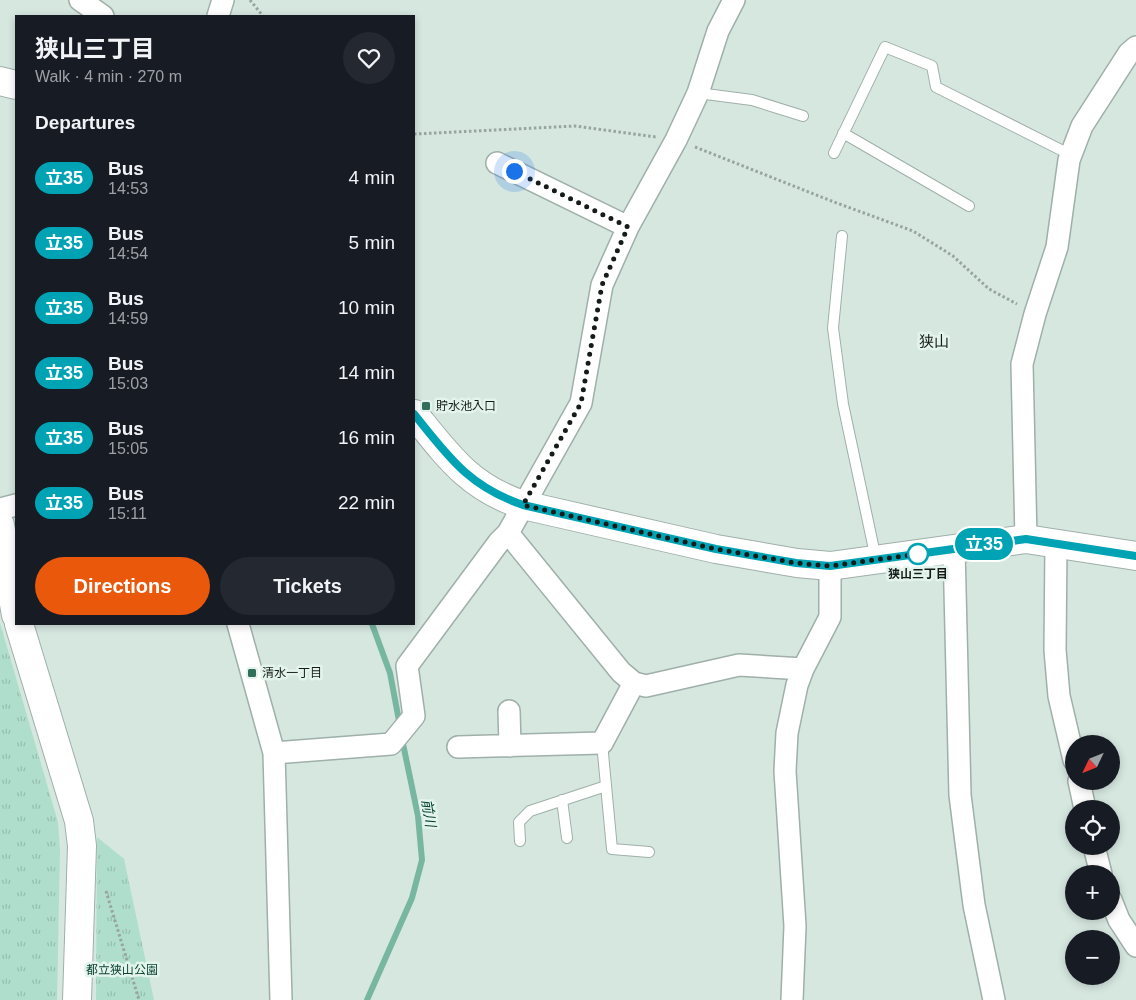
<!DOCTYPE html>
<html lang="en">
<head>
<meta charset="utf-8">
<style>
  :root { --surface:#171b24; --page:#242831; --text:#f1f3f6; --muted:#9ea1a6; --accent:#ea580c }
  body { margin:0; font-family:Arial,"Noto Sans JP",sans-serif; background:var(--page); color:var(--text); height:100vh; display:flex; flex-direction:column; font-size:19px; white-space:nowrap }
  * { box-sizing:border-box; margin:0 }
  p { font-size:16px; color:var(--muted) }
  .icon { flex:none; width:28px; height:28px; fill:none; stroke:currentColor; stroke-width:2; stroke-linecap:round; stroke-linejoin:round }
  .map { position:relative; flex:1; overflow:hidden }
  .sheet { position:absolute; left:15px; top:15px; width:400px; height:610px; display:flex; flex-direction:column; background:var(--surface); border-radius:0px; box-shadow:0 2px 8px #0003 }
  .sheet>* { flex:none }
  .badge { padding:0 10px; border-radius:16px; font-size:18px; line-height:32px }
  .needle { width:32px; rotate:227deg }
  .fabs { position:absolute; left:1065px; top:735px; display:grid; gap:10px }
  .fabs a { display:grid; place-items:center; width:55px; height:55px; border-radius:50%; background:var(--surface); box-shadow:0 2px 8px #0003; font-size:25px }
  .you { position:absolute; width:25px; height:25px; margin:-12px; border:4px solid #fff; border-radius:50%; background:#1a73e8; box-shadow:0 0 0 8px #1a73e833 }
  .map>.badge { position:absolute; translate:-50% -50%; box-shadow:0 0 0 2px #fff }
  h2 { padding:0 20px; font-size:19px; line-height:45px }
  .round { display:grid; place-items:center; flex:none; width:52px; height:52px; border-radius:26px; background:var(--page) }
  .overview { display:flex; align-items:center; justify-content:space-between; height:85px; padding:0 20px }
  h1 { font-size:24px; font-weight:700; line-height:38px }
  .cta { display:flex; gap:10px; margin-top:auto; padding:10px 20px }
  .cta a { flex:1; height:58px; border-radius:30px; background:var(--accent); color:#fff; font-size:20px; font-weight:700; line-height:58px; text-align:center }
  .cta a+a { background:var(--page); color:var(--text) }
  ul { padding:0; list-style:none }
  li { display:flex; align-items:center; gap:15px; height:65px; padding:0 20px }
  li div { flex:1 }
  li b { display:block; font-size:19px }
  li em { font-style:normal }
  li .badge { min-width:55px; font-weight:700; text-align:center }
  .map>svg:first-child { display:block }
</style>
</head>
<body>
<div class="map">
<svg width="1136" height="1000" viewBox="0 0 1136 1000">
  <defs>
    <pattern id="park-tufts" width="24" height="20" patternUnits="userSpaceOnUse" patternTransform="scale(1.25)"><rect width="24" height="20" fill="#afdecd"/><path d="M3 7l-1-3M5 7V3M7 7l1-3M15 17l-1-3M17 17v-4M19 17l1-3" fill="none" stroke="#96beaf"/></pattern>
  </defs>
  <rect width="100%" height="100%" fill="#d6e7e0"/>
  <path fill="url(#park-tufts)" d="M0 623 58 822 60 850 57 1000H0Z
    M97 837 124 859 154 1000H96Z"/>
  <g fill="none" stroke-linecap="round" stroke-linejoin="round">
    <path stroke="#77b7a1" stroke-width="6" d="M372 624 390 673 400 726
      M367 1000 412 898 422 860 418 816 402 739"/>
    <g stroke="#9fafa9" stroke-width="12">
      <path id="lane" d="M698 93 752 100 803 116
        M843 133 969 206
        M834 153 885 47 932 66 936 87 1071 155
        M842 236 833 328 843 404 876 559
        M602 743 612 849 649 852
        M562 800 567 838
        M520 841 519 822 530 811 606 786"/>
    </g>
    <g stroke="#9fafa9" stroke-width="24">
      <path id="street" d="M80 0 103 16
        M734 0 718 31 698 93 676 140 628 227 602 285 581 403 508 533 621 672 634 683 646 686 739 665 803 669
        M218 16 223 0
        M497 163 628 227
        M0 509 16 505
        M1026 539 1022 364 1035 314 1057 247 1069 160 1082 126 1129 53 1136 47
        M1056 544 1055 650 1059 696 1074 760
        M954 548 960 795 974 905 994 1000
        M238 624 274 753 281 1000
        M509 711 510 746
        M458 747 602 743 634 683
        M274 753 391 744 414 716 407 666 499 542 508 533
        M1079 781 1085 809
        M1094 846 1101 874
        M1111 900 1119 920 1136 946
        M792 1000 795 926 785 771 787 733 797 685 803 669 830 617V566"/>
    </g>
    <g stroke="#9fafa9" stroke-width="30">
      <path id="secondary" d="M0 81 16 85
        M414 414C448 456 469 487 523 505L716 549 797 563 830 566 1026 539 1136 556
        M0 525 16 615
        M19 624 79 821 82 846 77 1000"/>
    </g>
    <path stroke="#97a49f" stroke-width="3" stroke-dasharray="2.5 2.5" stroke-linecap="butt" d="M250 0 263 16
      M414 134 575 126 656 137
      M695 147 834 202 913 231 953 256 989 289 1017 304
      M106 891 139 1000"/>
    <use href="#lane" stroke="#fff" stroke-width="10"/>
    <use href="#street" stroke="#fff" stroke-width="21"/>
    <use href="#secondary" stroke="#fff" stroke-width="28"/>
  </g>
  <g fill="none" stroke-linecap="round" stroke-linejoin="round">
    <g stroke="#fff" stroke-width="11">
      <path id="line" d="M414 414C448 456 468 486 523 505L716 549 796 563 830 566 1026 539 1136 556"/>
    </g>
    <use href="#line" stroke="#00a3b4" stroke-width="8"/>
    <path stroke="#151b19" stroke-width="5" stroke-dasharray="0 9" d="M514 171 628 227 602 285 581 403 523 505 716 549 796 563 830 566 918 554"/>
  </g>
  <g fill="#316f5c" stroke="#e3f4ed" stroke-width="2">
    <rect x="421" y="401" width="10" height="10" rx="2.5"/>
    <rect x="247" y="668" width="10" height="10" rx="2.5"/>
  </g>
  <circle fill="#fff" stroke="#00a3b4" stroke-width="2.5" cx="918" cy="554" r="10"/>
  <g text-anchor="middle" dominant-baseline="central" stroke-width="5" stroke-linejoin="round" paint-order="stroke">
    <g font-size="12" fill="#151b19" stroke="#e3f4ed" text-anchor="start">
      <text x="436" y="406">貯水池入口</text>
      <text x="262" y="673">清水一丁目</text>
    </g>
    <g font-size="12" font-weight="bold" fill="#151b19" stroke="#e3f4ed">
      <text x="918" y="574">狭山三丁目</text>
    </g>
    <g font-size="12" fill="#0c4435" stroke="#e3f4ed">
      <text x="122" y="970">都立狭山公園</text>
    </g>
    <g font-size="14" font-style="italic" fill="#003b2c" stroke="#e3f4ed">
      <text transform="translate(429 813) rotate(81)">前川</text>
    </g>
    <g font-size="15" fill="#151b19" stroke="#e3f4ed">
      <text x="934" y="341">狭山</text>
    </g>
  </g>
</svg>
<div class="fabs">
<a><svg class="needle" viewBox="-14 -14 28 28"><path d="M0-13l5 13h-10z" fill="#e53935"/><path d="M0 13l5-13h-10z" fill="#9ea1a6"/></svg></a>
<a><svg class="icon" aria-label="locate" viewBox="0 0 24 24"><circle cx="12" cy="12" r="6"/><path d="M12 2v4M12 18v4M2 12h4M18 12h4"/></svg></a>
<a>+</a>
<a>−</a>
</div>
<div class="you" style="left:514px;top:171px"></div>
<b class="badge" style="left:984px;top:544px;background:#00a3b4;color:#fff">立35</b>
<section class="sheet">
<div class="overview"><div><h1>狭山三丁目</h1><p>Walk · 4 min · 270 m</p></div><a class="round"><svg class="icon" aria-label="heart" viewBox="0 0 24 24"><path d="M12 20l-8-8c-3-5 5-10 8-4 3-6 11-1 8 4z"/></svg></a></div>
<h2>Departures</h2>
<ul>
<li><span class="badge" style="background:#00a3b4;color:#fff">立35</span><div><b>Bus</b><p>14:53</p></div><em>4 min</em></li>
<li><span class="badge" style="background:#00a3b4;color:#fff">立35</span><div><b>Bus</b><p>14:54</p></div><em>5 min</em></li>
<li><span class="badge" style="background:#00a3b4;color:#fff">立35</span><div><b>Bus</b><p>14:59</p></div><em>10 min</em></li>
<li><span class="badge" style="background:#00a3b4;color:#fff">立35</span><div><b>Bus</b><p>15:03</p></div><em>14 min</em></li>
<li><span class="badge" style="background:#00a3b4;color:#fff">立35</span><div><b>Bus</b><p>15:05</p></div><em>16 min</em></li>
<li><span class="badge" style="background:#00a3b4;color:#fff">立35</span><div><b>Bus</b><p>15:11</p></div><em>22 min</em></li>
</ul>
<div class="cta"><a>Directions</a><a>Tickets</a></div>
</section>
</div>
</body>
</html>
